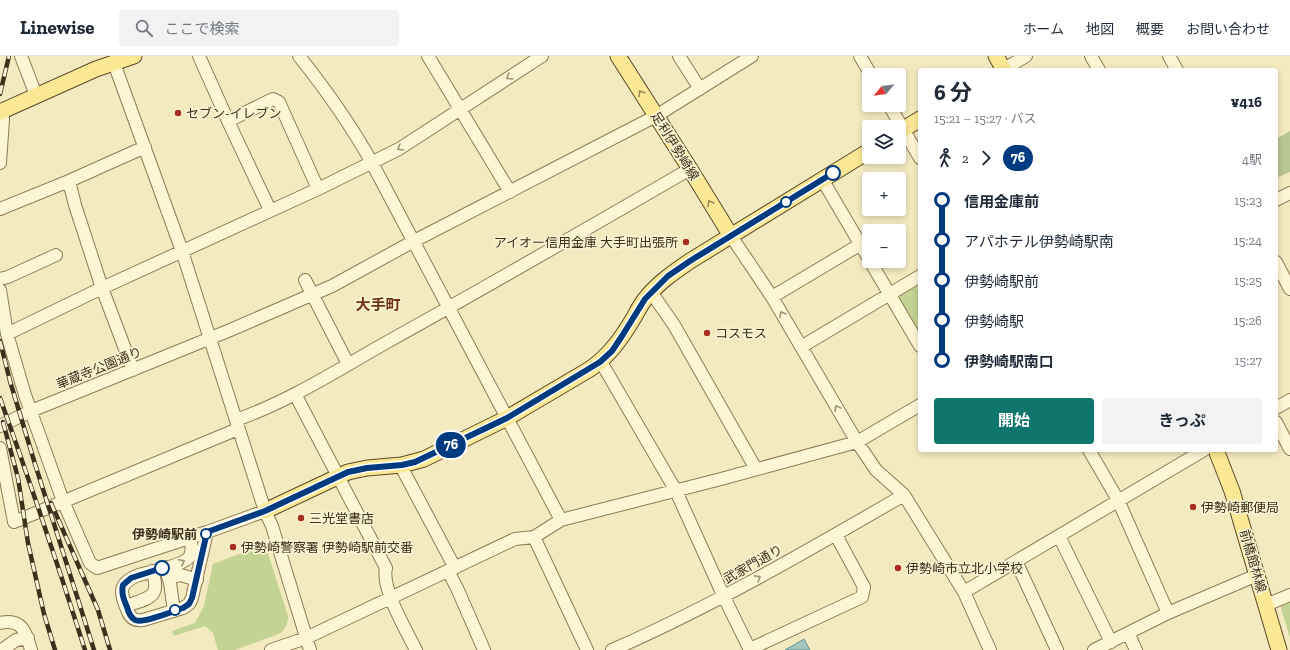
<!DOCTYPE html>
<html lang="ja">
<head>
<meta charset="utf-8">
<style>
  :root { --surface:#fff; --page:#f2f2f3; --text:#1f2937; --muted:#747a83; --line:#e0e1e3; --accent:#0f766e }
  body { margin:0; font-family:"Zilla Slab","Noto Sans JP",serif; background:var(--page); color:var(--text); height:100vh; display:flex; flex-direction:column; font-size:15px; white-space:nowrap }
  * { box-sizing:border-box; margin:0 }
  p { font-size:13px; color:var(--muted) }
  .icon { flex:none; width:22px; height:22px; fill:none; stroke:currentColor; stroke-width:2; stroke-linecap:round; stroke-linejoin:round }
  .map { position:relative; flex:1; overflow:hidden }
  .details { position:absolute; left:918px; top:12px; width:360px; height:384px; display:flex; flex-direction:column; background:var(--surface); border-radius:4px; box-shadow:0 2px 6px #0003 }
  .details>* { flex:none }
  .badge { padding:0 8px; border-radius:13px; font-size:14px; line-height:26px }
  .needle { width:26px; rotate:241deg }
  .buttons { position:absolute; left:862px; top:12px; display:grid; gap:8px }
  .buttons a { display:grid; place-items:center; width:44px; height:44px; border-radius:4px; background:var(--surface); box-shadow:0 2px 6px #0003; font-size:20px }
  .map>.badge { position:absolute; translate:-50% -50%; box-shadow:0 0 0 2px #fff }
  .legs { display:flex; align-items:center; gap:6px; height:44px; padding:0 16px; font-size:13px }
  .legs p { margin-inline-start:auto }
  .headline { display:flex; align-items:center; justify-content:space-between; height:68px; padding:0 16px }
  h1 { font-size:22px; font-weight:700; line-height:30px }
  .button { display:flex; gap:8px; margin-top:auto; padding:8px 16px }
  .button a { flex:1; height:46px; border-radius:4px; background:var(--accent); color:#fff; font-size:16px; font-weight:700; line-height:46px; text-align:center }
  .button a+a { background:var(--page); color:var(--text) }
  ul { padding:0 16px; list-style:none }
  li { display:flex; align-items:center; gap:14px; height:40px; font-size:15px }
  li i { display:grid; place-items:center; width:6px; height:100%; margin:0 5px; background:currentColor }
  li i::after { content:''; width:10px; height:10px; margin:-5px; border:3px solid; border-radius:50%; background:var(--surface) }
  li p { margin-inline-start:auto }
  li:first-child i { background:linear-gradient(#0000 50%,currentColor 0) }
  li:last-child i { background:linear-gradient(currentColor 50%,#0000 0) }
  header { display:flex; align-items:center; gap:24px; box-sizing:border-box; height:56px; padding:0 20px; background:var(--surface); border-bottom:1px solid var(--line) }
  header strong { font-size:19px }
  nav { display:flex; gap:22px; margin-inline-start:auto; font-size:14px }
  .search { width:280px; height:36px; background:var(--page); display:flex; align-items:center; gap:10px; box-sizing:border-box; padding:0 14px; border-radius:4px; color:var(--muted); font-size:15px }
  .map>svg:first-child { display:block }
</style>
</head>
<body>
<header>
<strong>Linewise</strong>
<div class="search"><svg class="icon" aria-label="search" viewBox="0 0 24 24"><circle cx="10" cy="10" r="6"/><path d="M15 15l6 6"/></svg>ここで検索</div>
<nav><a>ホーム</a><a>地図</a><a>概要</a><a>お問い合わせ</a></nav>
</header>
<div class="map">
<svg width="1290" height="594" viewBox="0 0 1290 594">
  <rect width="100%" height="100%" fill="#f3eac0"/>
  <path fill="#c3d393" d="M920 225V278L899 242 900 237Z
    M265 488 288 560C288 567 286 572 281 577L235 594H218L213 577 205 570 174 580 172 575 195 567 204 550 213 508Z
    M1290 544V582L1281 552 1282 547Z"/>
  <path fill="#bac693" d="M1290 75V116L1276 122V83Z"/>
  <path fill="#a4c5bf" stroke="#69948f" d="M804 583 810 594H785Z"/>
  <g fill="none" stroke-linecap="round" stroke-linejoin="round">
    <g stroke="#8f7b56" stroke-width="14">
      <path id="minor" d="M21 0 36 39
        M199 0 228 65 270 154
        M299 0C326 34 351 69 372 107L561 464
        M428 0 510 136
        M679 0 700 33
        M860 0 871 19
        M1091 0 1099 14
        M1169 0 1177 14
        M114 7 182 195 265 455 272 470 310 594
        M1004 13 1026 0
        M889 49 920 102
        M228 65 273 43 279 46 318 133
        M0 107 3 63V55
        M822 123 869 203
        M1276 144 1290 137
        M0 153 69 125
        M731 180 772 241 857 386 876 414 904 439 964 536 990 594
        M870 205 920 290
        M1276 206 1290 233
        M0 223 8 221 56 199
        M305 224 348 308
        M0 234 7 278 25 339 63 445 90 507 97 512 207 476 265 455
        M651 236 674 269 756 413
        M772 241 861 188
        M7 278 102 232 318 133 399 93 542 0
        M801 291 920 220
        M601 306 676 435 724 541 750 594
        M133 314 102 232 75 149 69 125 145 91
        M295 338 386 512C381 532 406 574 416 594
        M1276 352 1290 344
        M236 364C290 345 339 313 389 285 490 229 590 171 690 113
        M1276 366 1290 393
        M0 370 31 355 228 275 332 230 414 185 656 60 752 0
        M0 392 14 466 238 373
        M1089 394 1118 444 1168 557
        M402 409 404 416 455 512
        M1059 480 1111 586
        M191 481C191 487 193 494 190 500 186 509 149 516 139 519 117 527 120 537 128 556 131 563 136 565 143 564L183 552 189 548 192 542 207 476
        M534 481 587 594
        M1016 505 1057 594
        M166 511 170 527 174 555
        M448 515 457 532 484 594
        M168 521 181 519 197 524
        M964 536 1204 394
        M1266 549 1290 539
        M126 550C148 542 162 542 152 515
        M0 567C22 562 26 576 31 594
        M1128 577 1136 594
        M750 593 862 541 864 531 836 479
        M2 594 16 584 28 582
        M271 594 306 582 515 483 534 481 561 464 721 423 857 386 920 349
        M612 594C713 550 809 494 904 439
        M1094 594 1168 557 1257 519"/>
    </g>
    <g stroke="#5c482a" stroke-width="17">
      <path id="major" d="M618 0 690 113 731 180
        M996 0 1004 14
        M0 56 96 13 134 0
        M899 76 920 63
        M1216 394 1232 435 1279 594
        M265 455 348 416 367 412 402 409 424 403 507 362 590 313C609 300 621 283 633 263 637 256 641 248 646 242 658 227 674 216 690 205L869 95"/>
    </g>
    <use href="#minor" stroke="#fdf6d5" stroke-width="12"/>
    <use href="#major" stroke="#fbe894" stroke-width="15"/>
    <g stroke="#3d301c" stroke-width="4.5">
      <path id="rail" d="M0 38 9 0
        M0 285 10 325 35 408 94 594
        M0 342C30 426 58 509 85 594
        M3 366 18 422 28 487 44 558 55 594
        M51 447 98 554 110 594"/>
    </g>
    <use href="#rail" stroke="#f9f3d1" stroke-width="3" stroke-dasharray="9" stroke-linecap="butt"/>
  </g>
  <defs><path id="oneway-chevron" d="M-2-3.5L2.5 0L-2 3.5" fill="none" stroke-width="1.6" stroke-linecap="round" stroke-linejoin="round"/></defs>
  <g stroke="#9d9378">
    <use href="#oneway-chevron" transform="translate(509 21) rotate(147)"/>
    <use href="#oneway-chevron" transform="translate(400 92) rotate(149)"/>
    <use href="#oneway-chevron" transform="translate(782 258) rotate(-120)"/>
    <use href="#oneway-chevron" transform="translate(837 352) rotate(-120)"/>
    <use href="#oneway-chevron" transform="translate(182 506) rotate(-27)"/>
    <use href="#oneway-chevron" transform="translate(758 522) rotate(-29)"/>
  </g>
  <g stroke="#9c8c58">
    <use href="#oneway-chevron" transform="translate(641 37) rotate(-123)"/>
    <use href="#oneway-chevron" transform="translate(710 147) rotate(-121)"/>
  </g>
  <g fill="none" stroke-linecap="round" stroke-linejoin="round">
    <g stroke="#fff" stroke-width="9">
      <path id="line-1" d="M162 512 131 522 123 529C121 537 124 544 127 551 128 555 130 561 135 564 142 568 174 555 183 552L189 548 192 542 207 476 265 455 348 416 367 412 402 409 415 406 507 362 600 306 612 295 622 280 645 243 668 220 690 205 833 117"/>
    </g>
    <use href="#line-1" stroke="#003b80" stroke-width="6"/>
  </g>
  <g fill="#a52e1e" stroke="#f9f3d1" stroke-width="1.5">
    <circle cx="178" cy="57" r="4"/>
    <circle cx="686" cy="186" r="4"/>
    <circle cx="707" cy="277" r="4"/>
    <circle cx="1193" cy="451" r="4"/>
    <circle cx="301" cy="462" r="4"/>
    <circle cx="233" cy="491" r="4"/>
    <circle cx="898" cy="512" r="4"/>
  </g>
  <g fill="#fff" stroke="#003b80" stroke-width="2">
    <circle cx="833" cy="117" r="7"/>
    <circle cx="786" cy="146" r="5"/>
    <circle cx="206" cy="478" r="5"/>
    <circle cx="162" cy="512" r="7"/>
    <circle cx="175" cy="554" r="5"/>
  </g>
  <g text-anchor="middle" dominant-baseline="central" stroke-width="3.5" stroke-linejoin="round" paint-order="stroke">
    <g font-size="13" fill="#3d301c" stroke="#f9f3d1" text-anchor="start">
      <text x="186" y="57">セブン-イレブン</text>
      <text x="678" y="186" text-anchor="end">アイオー信用金庫 大手町出張所</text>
      <text x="715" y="277">コスモス</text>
      <text x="1201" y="451">伊勢崎郵便局</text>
      <text x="309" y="462">三光堂書店</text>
      <text x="241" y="491">伊勢崎警察署 伊勢崎駅前交番</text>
      <text x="906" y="512">伊勢崎市立北小学校</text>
    </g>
    <g font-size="13" fill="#3d301c" stroke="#f9f3d1">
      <text transform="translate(675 90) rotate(58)">足利伊勢崎線</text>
      <text transform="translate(99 312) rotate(-22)">華蔵寺公園通り</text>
      <text transform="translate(1253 505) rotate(74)">前橋館林線</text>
      <text transform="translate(753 508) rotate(-29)">武家門通り</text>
    </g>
    <g font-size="13" font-weight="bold" fill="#3d301c" stroke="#f9f3d1" text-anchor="end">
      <text x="197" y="478">伊勢崎駅前</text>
    </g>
    <g font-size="15" font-weight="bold" fill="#6e3416" stroke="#f9f3d1">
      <text x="378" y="249">大手町</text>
    </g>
  </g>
</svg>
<div class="buttons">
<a><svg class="needle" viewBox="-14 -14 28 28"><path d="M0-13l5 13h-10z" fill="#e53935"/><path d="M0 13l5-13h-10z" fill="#747a83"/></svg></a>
<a><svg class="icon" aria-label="layers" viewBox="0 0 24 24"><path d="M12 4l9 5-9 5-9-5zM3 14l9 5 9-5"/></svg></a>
<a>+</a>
<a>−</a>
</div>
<b class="badge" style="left:451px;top:389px;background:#003b80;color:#fff">76</b>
<section class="details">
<div class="headline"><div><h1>6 分</h1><p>15:21 – 15:27 · バス</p></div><b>¥416</b></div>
<div class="legs"><svg class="icon" aria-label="walk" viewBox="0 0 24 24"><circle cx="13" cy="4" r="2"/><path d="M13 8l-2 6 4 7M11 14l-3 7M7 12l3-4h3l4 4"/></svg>2<svg class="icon" aria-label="forward" viewBox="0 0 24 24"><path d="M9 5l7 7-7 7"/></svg><b class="badge" style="background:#003b80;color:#fff">76</b><p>4駅</p></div>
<ul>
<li><i style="color:#003b80"></i><b>信用金庫前</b><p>15:23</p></li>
<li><i style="color:#003b80"></i><span>アパホテル伊勢崎駅南</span><p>15:24</p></li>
<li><i style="color:#003b80"></i><span>伊勢崎駅前</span><p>15:25</p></li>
<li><i style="color:#003b80"></i><span>伊勢崎駅</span><p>15:26</p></li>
<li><i style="color:#003b80"></i><b>伊勢崎駅南口</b><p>15:27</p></li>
</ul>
<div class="button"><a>開始</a><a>きっぷ</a></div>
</section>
</div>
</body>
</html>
